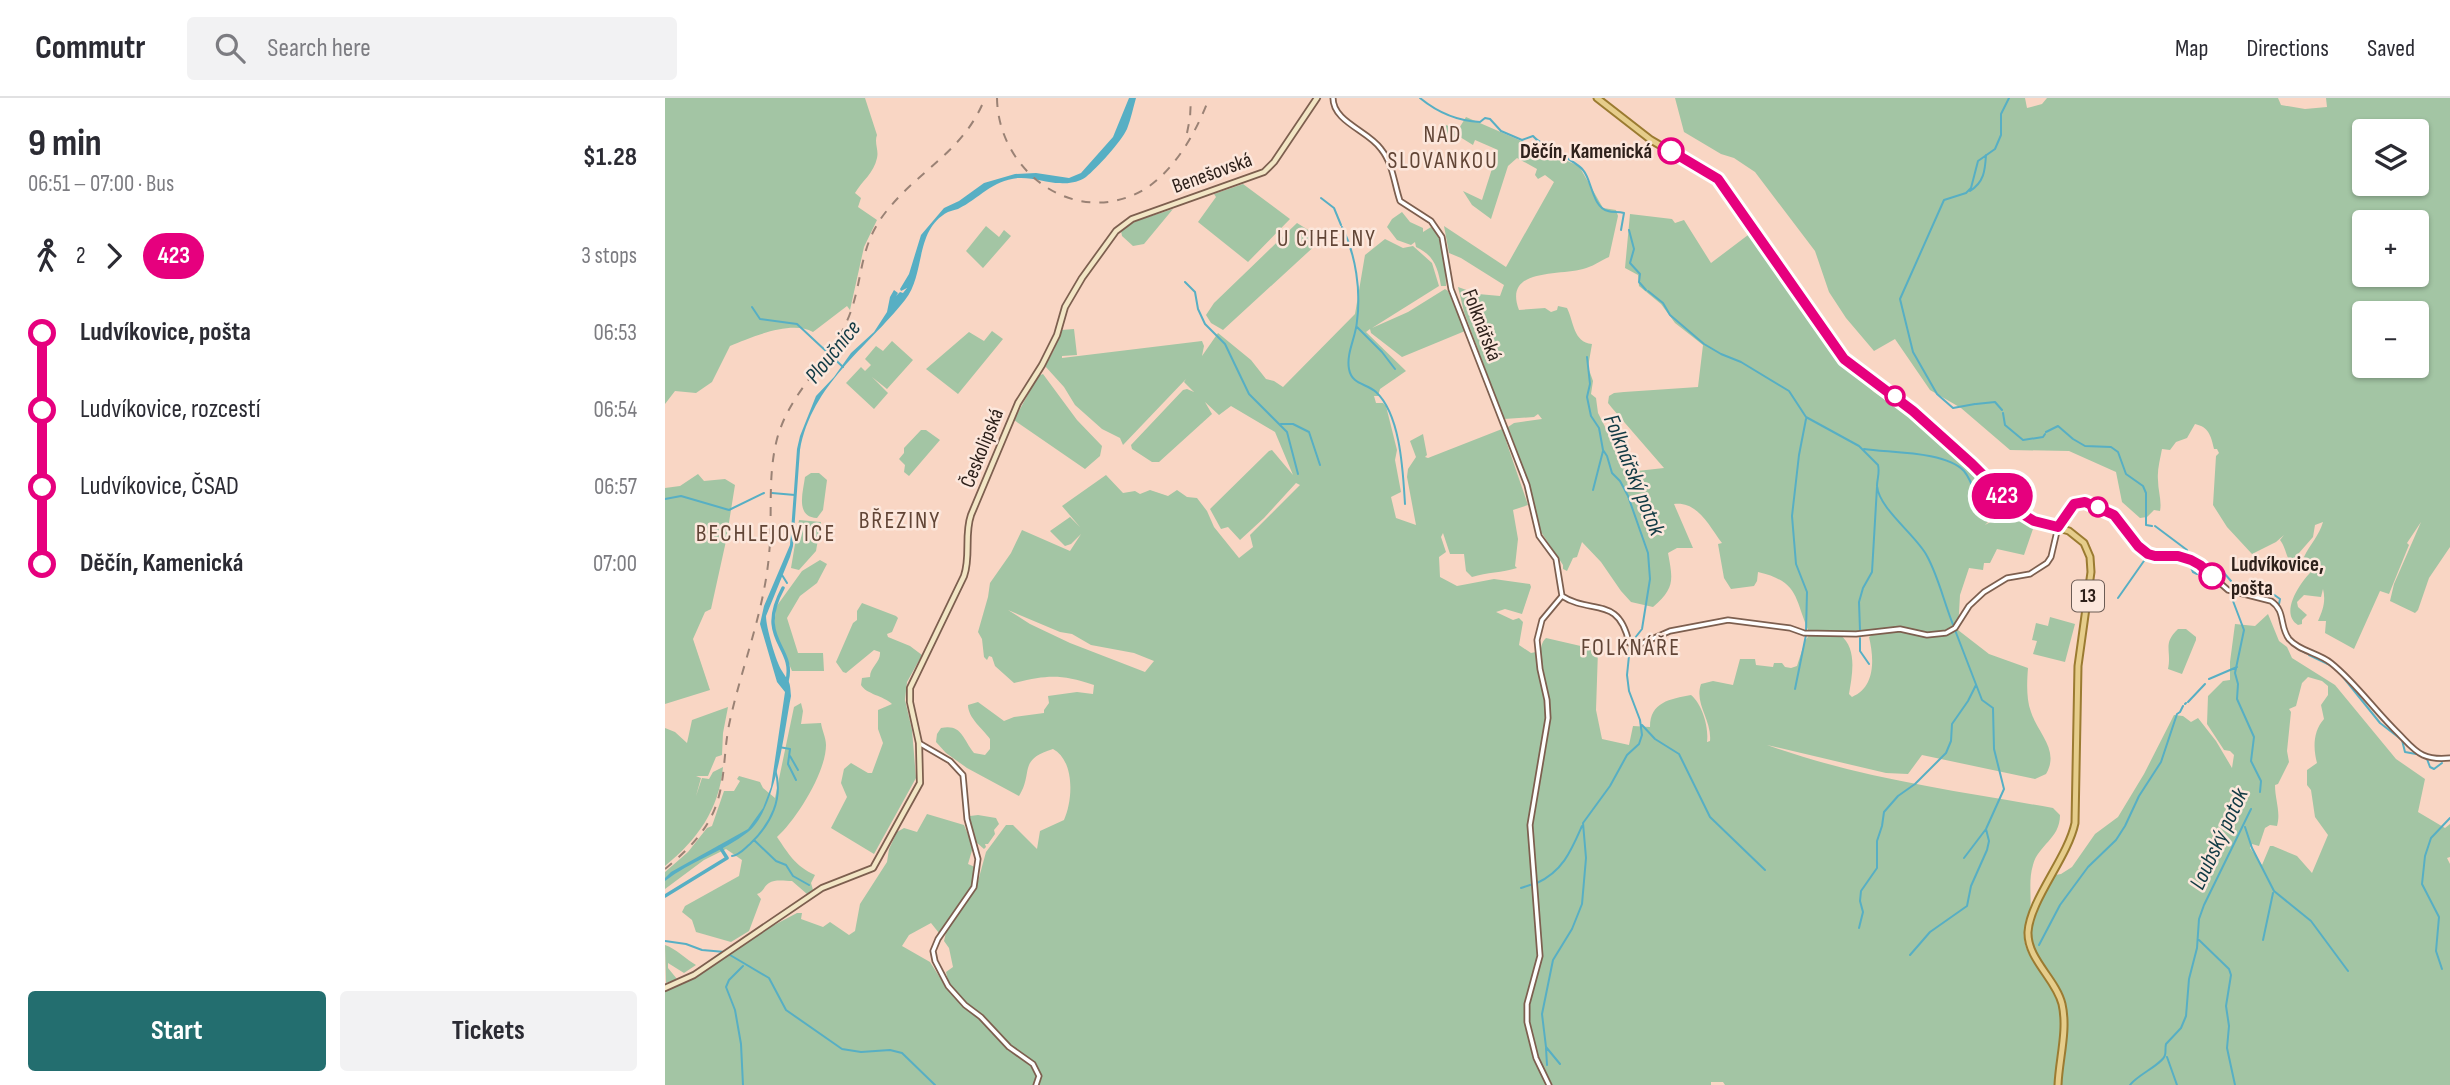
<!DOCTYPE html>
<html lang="en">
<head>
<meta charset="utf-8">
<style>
  :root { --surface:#fff; --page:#f2f2f3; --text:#2b2b33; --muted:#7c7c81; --line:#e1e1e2; --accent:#236e6f }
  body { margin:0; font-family:"Sofia Sans Condensed",sans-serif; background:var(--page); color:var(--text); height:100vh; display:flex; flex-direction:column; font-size:26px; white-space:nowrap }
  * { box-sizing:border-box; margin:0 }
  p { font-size:23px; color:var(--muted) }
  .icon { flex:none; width:38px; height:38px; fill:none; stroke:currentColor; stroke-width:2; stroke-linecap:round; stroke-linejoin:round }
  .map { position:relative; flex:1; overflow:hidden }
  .panel { display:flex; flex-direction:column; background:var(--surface); width:665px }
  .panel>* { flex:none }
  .badge { padding:0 14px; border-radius:23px; font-size:24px; line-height:46px }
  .tools { position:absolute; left:1687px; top:21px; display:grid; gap:14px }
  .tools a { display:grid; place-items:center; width:77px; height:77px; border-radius:7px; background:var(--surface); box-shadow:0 2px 5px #0004; font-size:35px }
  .map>.badge { position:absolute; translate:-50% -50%; box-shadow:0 0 0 4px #fff }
  .legs { display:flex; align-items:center; gap:10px; height:77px; padding:0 28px; font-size:23px }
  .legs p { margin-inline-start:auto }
  .overview { display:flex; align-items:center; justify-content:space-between; height:119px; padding:0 28px }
  h1 { font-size:38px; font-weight:700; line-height:52px }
  .button { display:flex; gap:14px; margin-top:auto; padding:14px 28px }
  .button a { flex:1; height:80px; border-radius:7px; background:var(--accent); color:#fff; font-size:28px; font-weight:700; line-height:80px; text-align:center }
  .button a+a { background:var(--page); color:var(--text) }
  ul { padding:0 28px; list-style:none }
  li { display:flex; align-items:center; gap:24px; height:77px; font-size:26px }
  li i { display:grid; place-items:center; width:10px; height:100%; margin:0 9px; background:currentColor }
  li i::after { content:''; width:18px; height:18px; margin:-9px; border:5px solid; border-radius:50%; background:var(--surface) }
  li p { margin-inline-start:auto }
  li:first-child i { background:linear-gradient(#0000 50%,currentColor 0) }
  li:last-child i { background:linear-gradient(currentColor 50%,#0000 0) }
  header { display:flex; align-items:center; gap:42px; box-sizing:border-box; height:98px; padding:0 35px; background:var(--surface); border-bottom:2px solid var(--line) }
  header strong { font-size:33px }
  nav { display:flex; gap:38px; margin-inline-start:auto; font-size:24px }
  .search { width:490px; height:63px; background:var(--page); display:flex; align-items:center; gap:18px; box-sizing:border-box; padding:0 24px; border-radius:7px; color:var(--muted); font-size:26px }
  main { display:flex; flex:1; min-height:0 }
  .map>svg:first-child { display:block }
</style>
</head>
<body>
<header>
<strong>Commutr</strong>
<div class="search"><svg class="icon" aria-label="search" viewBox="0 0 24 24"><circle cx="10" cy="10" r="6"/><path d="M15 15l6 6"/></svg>Search here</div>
<nav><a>Map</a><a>Directions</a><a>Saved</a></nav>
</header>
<main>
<section class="panel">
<div class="overview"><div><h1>9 min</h1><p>06:51 – 07:00 · Bus</p></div><b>$1.28</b></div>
<div class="legs"><svg class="icon" aria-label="walk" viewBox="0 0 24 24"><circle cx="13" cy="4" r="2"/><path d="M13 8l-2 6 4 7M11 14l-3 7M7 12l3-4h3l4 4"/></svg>2<svg class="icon" aria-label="forward" viewBox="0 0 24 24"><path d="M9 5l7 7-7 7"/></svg><b class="badge" style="background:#e6007e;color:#fff">423</b><p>3 stops</p></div>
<ul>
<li><i style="color:#e6007e"></i><b>Ludvíkovice, pošta</b><p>06:53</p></li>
<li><i style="color:#e6007e"></i><span>Ludvíkovice, rozcestí</span><p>06:54</p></li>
<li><i style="color:#e6007e"></i><span>Ludvíkovice, ČSAD</span><p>06:57</p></li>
<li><i style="color:#e6007e"></i><b>Děčín, Kamenická</b><p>07:00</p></li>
</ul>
<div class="button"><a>Start</a><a>Tickets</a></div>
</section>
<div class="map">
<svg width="1785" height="987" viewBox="0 0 1785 987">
  <rect width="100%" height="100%" fill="#f9d6c4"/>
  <path fill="#a3c5a4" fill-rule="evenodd" d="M0 0H200L212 37C209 45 214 52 212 60 209 75 197 83 190 95L196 100 193 109 212 122 199 149 185 212 182 208 148 234C126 222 87 239 65 248L47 284 31 295 10 293 0 306Z
    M1010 0H1360L1362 10 1377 6 1382 0H1613L1616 7 1640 11 1662 9 1661 0H1785V449L1764 480 1753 512 1750 515 1725 503 1729 486 1756 424 1742 445 1744 447 1724 496 1715 493 1689 551 1660 535 1661 523H1653C1658 512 1661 503 1658 491L1656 499 1639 497 1632 504 1633 509 1642 517 1637 522V526L1633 527C1613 515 1637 481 1650 470L1655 475 1639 459C1645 446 1654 438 1658 424L1650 427 1648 439 1627 463 1625 464C1621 457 1620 448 1615 442L1619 437 1611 444 1587 456 1562 429 1548 407 1551 358 1554 355 1552 351H1549C1546 338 1544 329 1530 326L1522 340 1511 344 1505 352 1497 351C1495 362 1492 372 1493 382 1493 393 1497 403 1495 413L1489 412 1482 419 1475 420 1457 404 1451 374 1404 353 1345 352 1296 310 1265 292 1230 241 1209 253 1181 220 1164 194 1150 153 1090 74 1069 60 1056 56 1019 34ZM1699 33H1752V86H1699ZM1699 124H1752V177H1699ZM1699 215H1752V268H1699Z
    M801 19 914 68 938 110 951 112 953 118 944 159C935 163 927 169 918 171 892 178 838 170 854 212L880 210 886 214 892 212 893 208 902 210C909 224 908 244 927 246L923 269 928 283 926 296 931 300 933 315 963 374 999 370 947 310 943 305 944 298 949 295 959 294 1033 289 1038 247 1010 225 996 206 974 188 973 177 960 170 965 116 1007 121 1010 125 1019 122 1046 165 1087 134 1140 215 1176 263 1209 294 1262 331 1329 395 1314 411 1324 423 1320 427 1347 412 1369 428 1359 457 1332 451 1325 465H1319L1318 472 1304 470 1295 497 1293 532 1324 556 1363 570C1362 583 1361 601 1366 614 1373 636 1395 652 1381 676L1370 681 1257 657 1243 676 1221 675 1102 647C1194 680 1292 693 1388 710L1395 717C1395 741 1373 747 1368 767 1363 783 1367 799 1365 815 1364 822 1360 828 1359 835 1357 857 1382 878 1390 897 1403 925 1390 958 1390 987H1060L1058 984H1046V987H886C874 963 859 933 864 906 867 888 875 872 876 854 877 811 864 769 866 727 868 692 881 657 884 622 887 601 866 553 881 540L933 552 931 612 937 641 964 647 968 628 985 629C985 604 1005 601 1026 597 1037 606 1044 629 1042 644L1045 643C1047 622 1029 606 1036 586L1048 583 1068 587 1075 561H1090L1091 567 1108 569 1109 565H1117L1120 569 1126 570 1132 568 1140 543 1145 536C1129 502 1136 484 1093 474L1092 483 1089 488 1066 491 1059 480 1053 446 1057 445C1044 428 1033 403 1009 406L1028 450H1012L1003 455C1008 482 1010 490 988 509L966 504 956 493 936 464 917 444 912 459 908 460 902 473 898 471V467L876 434 863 383 843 329 849 325 877 321 873 316 869 319 839 321 799 214 793 189 813 196 835 198 839 187 796 160 784 155 779 128 841 169 889 84 880 77 873 81 870 77 872 71 852 60 843 68 826 121 807 107 798 93 817 102 833 52 810 42 808 47 795 39 773 41 781 27 793 32ZM1175 537H1207L1204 539C1209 560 1211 589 1187 599L1184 596C1187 578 1193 550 1175 537Z
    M578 86 625 121 583 164 533 124 551 99 549 96Z
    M508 111 479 146 468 148 457 138 456 133 471 123Z
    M737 114 745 124 758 130V134L766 129C781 142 780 169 781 188H776C773 170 769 157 751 149L750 144 746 147 732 142 722 129 727 121Z
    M632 125 653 138 654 144 558 232 546 225 541 217 549 205Z
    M321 128 334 139 339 132 346 138 318 170 301 153Z
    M720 141 738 150 748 148 767 165 774 188 707 230 743 214 780 191 783 193 800 233 737 259 706 235 705 231 701 234 741 273 715 291 713 298H709L711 305H718L721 308 732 352 730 362 736 394 726 399 731 420 751 427 742 379 743 371 751 359 745 343 758 336 762 357 760 359 763 360 837 331 863 407 848 412 853 441 850 468 852 470C837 475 822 474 807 479L801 473 799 456H785L778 435 776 439 781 454 774 459 775 479 792 488 829 481 865 486 866 489 857 516 840 511 831 514 848 522 854 520 858 524 854 547 866 555 871 554C873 577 881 597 881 620L863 726 873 858 861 906 860 924 869 961 882 987H373L376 978 369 965 345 948 284 887 281 874 288 869 284 850 279 843 282 830 312 787 321 754 341 727H348L372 751 375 733 399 722C408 702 410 663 388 651 352 662 369 674 354 698L302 670 281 655 271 644 272 636 276 630C297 626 297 640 309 655L320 657 325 651V641C318 631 303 620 303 607L313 604 339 623 349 619 379 615V612L384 605 383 598 412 594 428 596 429 587C395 576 383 577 349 585L330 568 327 559 324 558 322 562 319 559 317 541 313 534 323 499 325 485 346 455 357 432 405 453 416 436 406 446 400 448 385 433 405 419 415 429 397 408 441 377 458 395 470 393 475 396 485 392 503 398 512 392 522 399 532 400 542 413 549 429 574 460 588 449 585 437 635 387 631 385 599 420 575 442 563 429 556 431 545 411 604 353 607 352 628 377 610 334 566 308 554 317 540 304 547 316 494 364H487L467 351 466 347 518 292 522 291 529 294 519 284 521 281 458 347 455 340 437 331 410 307 399 289 380 268 389 252 396 232 409 231 412 257 397 258V260L537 243 539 248 537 258 553 235 586 262 601 281 609 283 618 289 690 216 700 157ZM343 512 395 534 407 536 426 547 469 555 489 563 480 574 405 545 365 526Z
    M327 233 338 241 293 296 261 271 304 234 319 243Z
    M227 243 248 262 222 291 207 279 223 295 209 311 181 285 196 269 200 273 206 267 200 261 211 248 218 253Z
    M378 276 412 322 437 348 435 358 420 371 349 322 373 278Z
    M256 332H261L275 342 244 378 239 374 240 367 234 361 239 355V350Z
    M146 375H154L162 382 158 412 152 420C130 419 138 394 140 379Z
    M33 376 39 383 60 381 70 387 61 443 46 511 40 514 28 541 45 592 0 606V390L15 388Z
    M134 422 156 424 151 453 134 472 126 470Z
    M155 462 162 466 152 485 135 498 122 520 133 555H158L159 573H127L109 531 111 509 137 473Z
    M197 505 231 518 233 520 227 534 222 536 223 539 245 548 257 557 242 584 240 602 247 632 251 680 209 756 166 730 182 699 176 685 179 671 186 665 203 675H207L218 645 213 631V612L227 606C219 598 201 596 196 587L197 580 205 579C205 569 216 564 215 554L209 552 181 575 178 574 171 564 188 525 192 522V513Z
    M1603 516 1614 543 1622 549 1627 560 1670 587 1731 661 1760 681 1753 714 1780 730 1785 726V759L1782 760 1785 766V987H1394C1398 954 1406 916 1389 885 1382 870 1366 855 1365 837 1364 817 1381 794 1390 777L1396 776 1407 769 1430 736 1453 719 1479 676 1509 617 1518 618 1526 624 1533 620 1551 643 1567 670 1569 657 1565 653 1559 652 1542 626 1543 598 1558 583 1565 582V564L1570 526 1590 528ZM1643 579 1657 583 1663 588V597L1656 607 1659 621C1648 633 1648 650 1652 665L1642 672V687L1646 692 1650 719 1663 737 1647 775 1632 758 1608 748H1605L1597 767 1585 750 1587 746 1594 748 1600 730 1605 727 1612 728C1616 714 1610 702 1610 687L1613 686 1624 664 1622 653 1626 614 1624 611 1631 608 1637 585Z
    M1385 519 1410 526 1400 564 1368 556 1372 543 1367 542 1371 525 1383 528Z
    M1513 531H1521L1531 539V542L1517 576 1503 571C1507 552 1497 546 1513 531Z
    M136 605 138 613 136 626 156 625C157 632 161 640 161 647 161 674 132 721 112 739 123 755 130 768 150 777L146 785 148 792 142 796 127 783C120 783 110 781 104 785 98 789 99 794 92 796L96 801 84 833 66 844 31 834 27 822 17 814 20 808 74 778 77 762 61 751 39 762 0 791V774L23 754 42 730 47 728 59 693H69L75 683 72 681 74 678 95 684 98 690 110 700 129 609Z
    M63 609 58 635 57 657 51 659 43 678H31L36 680 31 698 37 680 44 681 48 674 58 669C54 712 32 742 0 768V630L10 634 22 645 27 622Z
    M262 716 299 727 308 749 303 766 312 770 309 786 304 795 274 835 266 825 244 837 237 848 265 864 281 889 299 908 324 928 343 950 367 967 373 978 369 987H0V893C27 884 47 866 70 850 89 837 111 826 132 815H137L136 821 158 829 165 824 184 837 190 833 195 806 222 764 224 751 232 734 239 730 252 734Z
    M313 717 331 720 334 726 329 732 330 736 323 746H320L321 749 319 751 311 744 304 721 305 718Z
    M0 847C10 850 22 862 31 867L19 875 3 865V870L12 881 1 885Z"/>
  <path fill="#57afc4" d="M464 0H471C468 10 466 21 462 31 456 44 432 70 421 79 414 84 404 86 395 85 382 85 367 79 353 80 326 83 315 100 293 111 289 112 286 113 283 114 249 132 261 176 240 202 201 251 147 286 135 352L128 448 125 459 101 518C101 529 111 564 117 573 124 585 125 581 126 598 119 633 111 712 83 734 58 754 25 763 0 783V780L6 774 83 731 98 710 106 689 120 594 112 584 95 526 99 508 125 447 132 351 135 338 151 298 169 279 186 255 209 234 222 214 225 199 229 192 233 195 231 198 235 194 238 195 242 190 236 193 235 191 244 176 256 137 279 110 294 103 319 85 350 76 371 75 404 80 416 75 448 39Z"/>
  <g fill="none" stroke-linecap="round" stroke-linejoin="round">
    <path stroke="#57afc4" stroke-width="2" d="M755 0C772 14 793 23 815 24L820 20 825 21 836 33 857 42 868 38C878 50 908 60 918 72 927 82 927 109 943 113 948 115 953 113 959 115L956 132
      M1305 93C1319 84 1320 73 1321 57
      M656 100 669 110 676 127
      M677 129C691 157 696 193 692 223 691 239 681 255 684 271 687 287 701 285 711 294 736 317 738 375 740 406
      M964 132 969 151 965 165 975 176 974 184 981 192
      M520 184 530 194 533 211 540 226 560 246 584 296 622 334 633 376
      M983 193 998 205 1005 217 1039 246 1056 256 1076 264 1124 293 1141 319 1194 348 1213 367C1215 375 1212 381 1212 388 1214 411 1252 438 1262 458 1274 480 1279 505 1289 529
      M87 209 95 221 132 226 178 269
      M692 229 717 254 730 271
      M922 259 925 286 922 299 926 318 934 330 938 352 942 358 947 375 955 383 963 398 983 455 985 481 977 531 966 545
      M1310 306 1288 310 1272 296 1248 254 1235 201 1279 102 1301 95 1306 90 1313 63 1330 51 1336 37V16L1344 0
      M1311 306 1330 304 1337 312
      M1338 315 1340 327 1358 342 1378 339 1380 336
      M1141 321 1134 357 1127 418 1131 466 1142 494 1141 533
      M616 326H628L644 334 655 367
      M1381 334 1393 328 1408 341 1420 348 1446 349 1453 354 1461 376 1478 388 1481 395V427L1487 428
      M1199 351C1225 355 1280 353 1299 373 1304 379 1308 389 1311 397
      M928 392 938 353
      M107 395 130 397
      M0 401 16 398 64 412 99 395
      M1490 428 1522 452 1523 459
      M1523 463 1528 474 1532 476 1538 473
      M1542 471 1559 475 1566 483
      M117 477 122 485
      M1572 494 1568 503 1579 532 1570 575 1573 586 1572 601 1589 639 1586 663 1596 683 1595 694
      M1588 496 1596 498 1608 496 1615 501 1614 506
      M1453 500 1481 460
      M1614 516C1617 535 1623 548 1641 555
      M1195 532 1194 504 1198 490 1207 474 1212 389
      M1195 540V553L1204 566
      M1644 557 1667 568
      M1674 574 1715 625 1737 642 1740 654 1751 656
      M1544 581 1572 569
      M1130 591 1141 537
      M1523 604 1540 586
      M1520 606 1521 605
      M977 627 990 641 1014 656 1045 719 1100 772
      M114 649 125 651 123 666 131 682
      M125 658 133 672
      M1762 661 1765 669 1769 671 1777 665
      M1580 729 1587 750 1609 793 1646 823 1683 873
      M89 742 111 763 121 767 128 778 144 787
      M67 758C75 757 79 751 85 746 106 726 119 700 110 671
      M1299 760 1321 731
      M872 785C898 773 906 753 917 728
      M856 790 868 786
      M1194 830 1198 814 1195 803 1196 793 1212 770V743L1217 728 1219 714 1233 698 1250 686 1281 655 1286 643 1287 626 1303 603 1311 587
      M1534 842 1564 871 1566 877 1561 908 1564 928 1562 950 1570 987
      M1598 842 1608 795
      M0 843 21 846 37 852 60 854 104 880 121 912 177 951 196 954 225 952 237 955 270 987
      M1374 847 1395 807 1423 769 1451 742 1460 728 1474 698 1496 664 1512 616 1515 614 1518 608
      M1245 857 1265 834 1302 808 1306 788 1322 752 1324 743 1321 731 1339 691 1329 651 1328 610 1317 602 1290 532
      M78 868 64 882 61 889 70 912 76 946 78 987
      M1777 871 1771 853 1774 819 1757 786 1760 758 1766 740 1785 720
      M881 950 882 967
      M1502 959 1512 987
      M895 966 881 949 877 916 888 862 907 831 917 806 921 760 918 725 945 688 962 657 974 646 977 637 975 622 964 593 962 577 965 548
      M1465 987C1472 977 1498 966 1500 957 1501 954 1500 950 1501 946L1516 930 1521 918 1524 881 1532 850 1534 821 1539 807 1586 711"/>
    <path stroke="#57afc4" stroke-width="3.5" d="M118 490C90 542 131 548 122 583
      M0 798 62 760 55 749"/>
    <g stroke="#7d5f4f" stroke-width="7">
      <path id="tertiary" d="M668 0C668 24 704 33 716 51 728 66 729 85 735 103L766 123 777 139 786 191 862 387 874 438 891 461 897 498
        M897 498C926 517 954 497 964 545L971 548 1005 533 1063 522 1125 530 1139 535 1191 536 1235 531 1262 537 1281 535 1290 530 1304 508 1319 494 1342 480 1365 476 1382 465 1386 459 1393 429 1409 406 1420 404 1449 417 1473 448 1483 456 1490 458H1513L1530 463 1563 492 1606 503C1621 513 1614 528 1624 541 1634 553 1654 555 1666 565 1691 585 1710 613 1734 636 1741 643 1749 653 1758 657 1767 661 1776 661 1785 660
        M254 645 285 663 298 677 302 721 313 761 309 789 273 841 268 853 270 863 283 888 300 907 316 919 344 949 368 966 374 978 371 987
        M884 987 871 960 862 924V906L875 858 865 727 883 620 882 602 875 571 872 542 877 522 897 498"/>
    </g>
    <g stroke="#7d5f4f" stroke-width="8">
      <path id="secondary" d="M0 890 29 877 157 790 208 770 255 685 254 645 245 604V590L299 478C306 458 299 437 306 417L353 305 377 267 392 237 400 209 417 180 451 133 467 121 599 74 609 64 652 0"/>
    </g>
    <g stroke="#9b7b31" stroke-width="9">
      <path id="primary" d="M932 0 986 42 1053 81 1179 261 1248 313 1307 366 1352 412 1369 423 1404 433 1419 445 1425 459 1426 474 1413 568 1410 725C1403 759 1365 802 1363 834 1362 861 1391 881 1397 906 1403 932 1394 961 1393 987"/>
    </g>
    <use href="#tertiary" stroke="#fff" stroke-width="3.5"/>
    <use href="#secondary" stroke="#f2e6c5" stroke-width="4.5"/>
    <use href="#primary" stroke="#e6cd8b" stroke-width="5"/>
    <path stroke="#9a8275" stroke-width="2" stroke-dasharray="9 9" stroke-linecap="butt" d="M332 0C333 74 411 132 480 91 510 72 532 33 544 0
      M522 35 525 20 526 0
      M0 771C19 755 37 739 48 715 61 686 58 657 64 627 76 570 99 515 104 457 108 418 102 380 112 341 125 293 163 266 182 223 199 185 192 151 220 115 253 72 299 54 320 0"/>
  </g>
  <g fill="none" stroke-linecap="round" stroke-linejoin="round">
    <g stroke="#fff" stroke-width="16">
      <path id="line-1" d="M1006 53 1053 81 1179 261 1248 313 1307 366 1356 415 1369 423 1393 429 1409 406 1420 404 1449 417 1473 448 1483 456 1490 458H1513L1526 462 1535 467 1547 478"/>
    </g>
    <use href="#line-1" stroke="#e6007e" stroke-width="10"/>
  </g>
  <g fill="#fff" stroke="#e6007e" stroke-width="3.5">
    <circle cx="1006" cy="53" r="12"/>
    <circle cx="1230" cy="298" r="9"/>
    <circle cx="1433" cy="409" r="9"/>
    <circle cx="1547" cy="478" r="12"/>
  </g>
  <g text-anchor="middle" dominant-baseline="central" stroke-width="5" stroke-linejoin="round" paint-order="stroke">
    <rect fill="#fce7dc" stroke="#6c5c55" stroke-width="2" x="1407" y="482.5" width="32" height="31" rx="5"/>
    <g font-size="19" font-weight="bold" fill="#2e211b">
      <text x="1423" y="498">13</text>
    </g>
    <g font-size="21" font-weight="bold" fill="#2e211b" stroke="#fce7dc" text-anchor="end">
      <text x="987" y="53">Děčín, Kamenická</text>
      <text x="1566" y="466" text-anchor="start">Ludvíkovice,<tspan x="1566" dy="24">pošta</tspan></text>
    </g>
    <g font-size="21" fill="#2e211b" stroke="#fce7dc">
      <text transform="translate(547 75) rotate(-20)">Benešovská</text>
      <text transform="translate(817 227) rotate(69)">Folknářská</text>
      <text transform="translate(317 350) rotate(-68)">Českolipská</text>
    </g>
    <g font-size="23" letter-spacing="2" fill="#614536" stroke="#fce7dc">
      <text x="778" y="37">NAD<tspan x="778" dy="26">SLOVANKOU</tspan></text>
      <text x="662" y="141">U CIHELNY</text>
    </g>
    <g font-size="23" font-style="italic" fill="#113a44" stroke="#fce7dc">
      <text transform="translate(168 254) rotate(-51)">Ploučnice</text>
      <text transform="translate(969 377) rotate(68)">Folknářský potok</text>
      <text transform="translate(1554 741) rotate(-65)">Loubský potok</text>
    </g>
    <g font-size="24" letter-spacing="2" fill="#614536" stroke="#fce7dc">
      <text x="235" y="422">BŘEZINY</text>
      <text x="101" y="435">BECHLEJOVICE</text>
      <text x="966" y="549">FOLKNÁŘE</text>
    </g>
  </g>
</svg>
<div class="tools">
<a><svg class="icon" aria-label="layers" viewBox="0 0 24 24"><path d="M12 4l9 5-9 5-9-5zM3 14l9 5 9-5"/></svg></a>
<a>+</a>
<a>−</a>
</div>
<b class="badge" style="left:1337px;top:398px;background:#e6007e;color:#fff">423</b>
</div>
</main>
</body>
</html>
